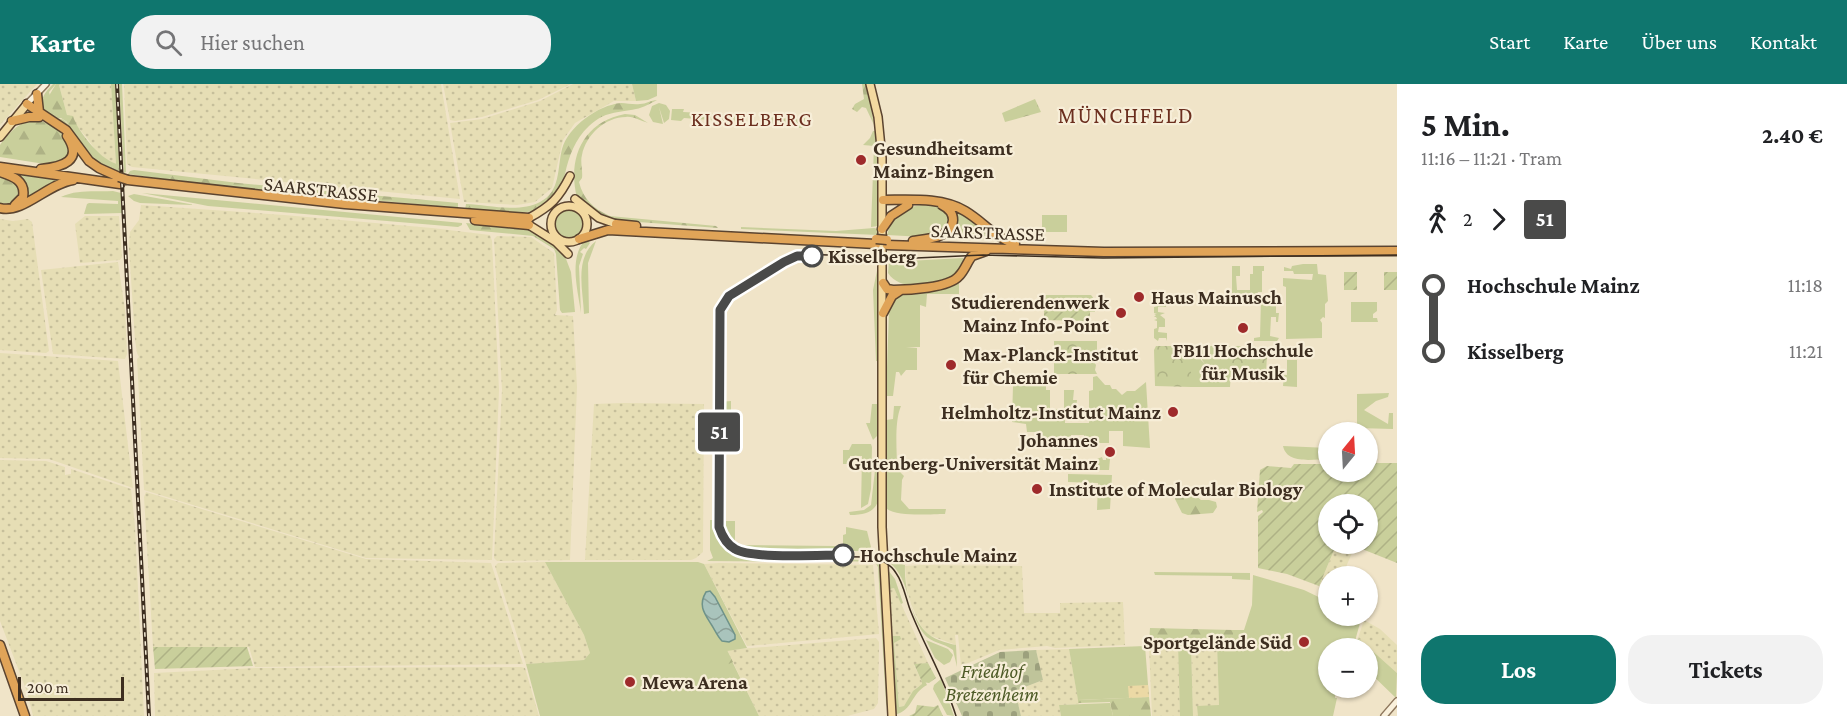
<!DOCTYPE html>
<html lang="de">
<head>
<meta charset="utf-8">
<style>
  :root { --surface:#fff; --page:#f2f2f2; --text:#202124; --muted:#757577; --accent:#0f766e }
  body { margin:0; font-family:"Crimson Pro",serif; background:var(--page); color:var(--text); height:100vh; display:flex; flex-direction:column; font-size:22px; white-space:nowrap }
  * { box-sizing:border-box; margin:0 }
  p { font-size:20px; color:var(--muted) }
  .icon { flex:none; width:33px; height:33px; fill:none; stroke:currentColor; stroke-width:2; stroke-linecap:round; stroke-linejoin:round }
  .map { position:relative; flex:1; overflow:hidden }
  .side { display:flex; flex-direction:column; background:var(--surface); width:450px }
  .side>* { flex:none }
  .badge { padding:0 12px; border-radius:4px; font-size:21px; line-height:39px }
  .needle { width:39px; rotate:18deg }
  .controls { position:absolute; left:1318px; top:338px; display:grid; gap:12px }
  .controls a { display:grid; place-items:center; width:60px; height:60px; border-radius:50%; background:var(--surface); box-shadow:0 2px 4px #0004; font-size:30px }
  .scale { position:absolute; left:18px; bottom:15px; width:106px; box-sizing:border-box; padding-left:6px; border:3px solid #3d2e20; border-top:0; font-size:16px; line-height:21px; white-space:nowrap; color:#3d2e20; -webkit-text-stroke:4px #f7eed8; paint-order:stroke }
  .map>.badge { position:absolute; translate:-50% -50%; box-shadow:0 0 0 3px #fff }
  .legs { display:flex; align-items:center; gap:9px; height:66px; padding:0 24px; font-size:20px }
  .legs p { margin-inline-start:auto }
  .head { display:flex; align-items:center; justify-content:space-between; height:102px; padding:0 24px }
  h1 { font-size:33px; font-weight:700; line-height:45px }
  .cta { display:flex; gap:12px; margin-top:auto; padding:12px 24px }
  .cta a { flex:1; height:69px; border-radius:24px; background:var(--accent); color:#fff; font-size:24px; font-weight:700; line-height:69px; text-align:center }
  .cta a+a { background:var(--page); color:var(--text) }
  ul { padding:0 24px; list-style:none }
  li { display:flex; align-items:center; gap:21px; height:66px; font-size:22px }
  li i { display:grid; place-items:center; width:9px; height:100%; margin:0 8px; background:currentColor }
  li i::after { content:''; width:15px; height:15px; margin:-8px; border:4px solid; border-radius:50%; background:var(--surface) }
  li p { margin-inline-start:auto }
  li:first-child i { background:linear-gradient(#0000 50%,currentColor 0) }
  li:last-child i { background:linear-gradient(currentColor 50%,#0000 0) }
  header { display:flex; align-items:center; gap:36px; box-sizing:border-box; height:84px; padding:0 30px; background:var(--accent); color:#fff }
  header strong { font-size:28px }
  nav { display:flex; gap:33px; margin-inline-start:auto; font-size:21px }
  .search { width:420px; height:54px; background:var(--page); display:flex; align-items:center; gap:15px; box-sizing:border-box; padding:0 21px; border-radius:24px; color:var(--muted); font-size:22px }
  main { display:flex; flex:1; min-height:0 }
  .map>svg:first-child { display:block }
</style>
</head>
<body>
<header>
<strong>Karte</strong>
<div class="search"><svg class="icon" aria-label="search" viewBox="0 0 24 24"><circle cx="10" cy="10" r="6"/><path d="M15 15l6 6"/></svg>Hier suchen</div>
<nav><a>Start</a><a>Karte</a><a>Über uns</a><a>Kontakt</a></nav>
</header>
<main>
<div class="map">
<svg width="1397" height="632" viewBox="0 0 1397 632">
  <defs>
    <pattern id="farmland-dots" width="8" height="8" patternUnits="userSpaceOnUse" patternTransform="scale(1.5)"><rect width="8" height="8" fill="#e6deb5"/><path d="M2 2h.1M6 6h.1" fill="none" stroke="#c6bf9b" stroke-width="1.8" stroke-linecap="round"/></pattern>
    <pattern id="forest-firs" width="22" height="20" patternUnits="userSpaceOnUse" patternTransform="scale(1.5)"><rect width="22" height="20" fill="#c9cf9b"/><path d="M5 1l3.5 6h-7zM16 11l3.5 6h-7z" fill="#aeb285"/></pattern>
    <pattern id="sand-dots" width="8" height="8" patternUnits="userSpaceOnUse" patternTransform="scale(1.5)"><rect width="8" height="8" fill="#ecd9a5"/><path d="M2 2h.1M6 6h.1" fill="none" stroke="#cbbb8e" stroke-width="1.8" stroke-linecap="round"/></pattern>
    <pattern id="cemetery-stones" width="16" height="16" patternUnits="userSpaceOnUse" patternTransform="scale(1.5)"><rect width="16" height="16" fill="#bfc49a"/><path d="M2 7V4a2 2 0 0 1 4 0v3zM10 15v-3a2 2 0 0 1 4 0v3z" fill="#9ca07d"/></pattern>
    <pattern id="park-crowns" width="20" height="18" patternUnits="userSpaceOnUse" patternTransform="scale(1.5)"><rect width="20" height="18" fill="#c9cf9b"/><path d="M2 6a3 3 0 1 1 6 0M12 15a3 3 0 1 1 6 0" fill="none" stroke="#aeb285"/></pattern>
    <pattern id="garden-furrows" width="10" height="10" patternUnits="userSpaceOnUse" patternTransform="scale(1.5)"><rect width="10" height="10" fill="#c9cf9b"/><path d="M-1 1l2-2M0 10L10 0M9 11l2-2" fill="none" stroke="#aeb285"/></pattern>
    <pattern id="water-waves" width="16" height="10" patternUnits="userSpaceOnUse" patternTransform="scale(1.5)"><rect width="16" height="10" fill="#a9c4bc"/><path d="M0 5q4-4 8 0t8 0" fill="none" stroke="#8ba098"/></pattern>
  </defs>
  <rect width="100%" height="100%" fill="#f0e4c8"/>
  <path fill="url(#farmland-dots)" d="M0 0H37L0 41Z
    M61 0H111L116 80H112L97 68 87 54 67 31 59 1Z
    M124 0H441L460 115 132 83 127 80Z
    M443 0H571L538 16 482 33 455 37 450 36Z
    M573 0H632L636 17H614L575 39 563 56 552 104 535 118 517 121 464 118 450 39 482 35 540 17Z
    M141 121 284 131 432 144 490 151 492 157 499 306 492 476 366 474 144 406 137 275 139 273 137 269 135 256 129 164 130 148 139 136Z
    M85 132H119L122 173 120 176 80 179 75 140Z
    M0 135 13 137 28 135 32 138 48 260 49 267 46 269 0 266Z
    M497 152 531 153 554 169 557 226 555 231 573 232 577 303 570 476 497 477 494 474 502 306 494 155Z
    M118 178 125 226 127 270 125 275 53 270 41 186Z
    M0 269 118 277 133 404 49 375 0 374Z
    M623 319 704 320 703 468 696 474 691 476H585L594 320Z
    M0 376 46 377 65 383V391L71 390V385L131 405 135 442 144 632H33L27 608 0 537Z
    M146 408 366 475 491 479 523 580 255 583 249 563H153L144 413Z
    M1337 459H1347L1355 462 1342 492H1329V506L1319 502Z
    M545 478 584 551 590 569 584 576 526 580 495 482 498 479Z
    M719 479 873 481 879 550 747 562 704 480Z
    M922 481 1022 482 1024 529H1060V519L1123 518 1125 561 1055 564 1047 562 999 566 961 582 958 551H955L956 561 929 551 921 542 911 520 907 504 905 482Z
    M894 504 928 579 914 581 923 600 916 604 904 622 899 623 894 559 899 552H891L890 505Z
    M1364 536 1380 545 1397 561V589L1358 554Z
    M876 554 879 558 878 619 874 625 847 632H759L727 566Z
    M1217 560 1219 622H1198V632H1193L1191 561Z
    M1178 561 1180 632H1152L1149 562Z
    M1069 565 1079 620 1059 621 1061 632H1021L1015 607 1043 596 1036 566Z
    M521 583 525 584 539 632H155L154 589 256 584Z"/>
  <path fill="#c9cf9b" d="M53 0H56L49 8 56 35C65 34 68 39 70 47 49 32 28 25 53 0Z
    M111 0H116L119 80H116Z
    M119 0H122L126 88 124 89Z
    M632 0H657V12L648 16 636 17Z
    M659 19 666 21 670 27 669 35 664 39 659 23 663 40 653 38 649 31 652 22Z
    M672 25H684L683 28 735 31 740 29 743 30 742 41 736 40V38L684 34 681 37 671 36Z
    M761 30H769L768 33 798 35 803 32 809 39 802 44H798L799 42 769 40 767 42H760Z
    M873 47H876L878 62V142L871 143 874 62 863 61 870 54Z
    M11 89 63 96 23 119Z
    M113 107 121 109 122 129 84 130 87 120 89 119 118 120V117L61 113C77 105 96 108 113 107Z
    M142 109 462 139V141L458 143 208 122Z
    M134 110 195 121 140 119 134 117 128 112Z
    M921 121 940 122 950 129 948 145 924 153 887 151 892 135 911 123Z
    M951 124 959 126 996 154 997 156 943 153 951 148Z
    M553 140a15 15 0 1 1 30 0a15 15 0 1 1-30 0Z
    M1042 131H1067V148H1042Z
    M741 143 836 147 874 144 878 145V151L741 145Z
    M586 155 590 159 586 165 584 164 580 168 583 170 579 182 581 229C578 207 568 173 586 155Z
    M596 157 588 179 589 229 584 230C583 206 574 174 596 157Z
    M554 165 563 167 571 188 575 228 562 229 560 226 556 170Z
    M963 174V179L954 194C934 198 902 210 888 189L889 178Z
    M1303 180H1317L1318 190 1326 191 1328 217 1325 220V234L1323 233 1320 236 1322 239V254L1286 255V203L1283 202V194L1312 196 1313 190H1294L1293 187H1284V183L1291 185 1292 182Z
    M1232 182H1240V192H1236L1237 206H1250V190H1253V182H1264V187H1262V208H1258L1256 215H1232Z
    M959 199V210H927L926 223 920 221V263H906L917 264V286H906L901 292 899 288H896L893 312H886L889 227 892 215C912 204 937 206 959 199Z
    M1044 211H1091L1095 216V228H1044Z
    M1155 215H1166V223H1158V228L1165 229 1160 231 1165 235V243H1159L1158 248 1167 249V257L1166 254H1159L1158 257 1154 254V245L1157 244V237L1154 236 1157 235 1156 233H1154L1156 231 1154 230H1157L1154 229V223L1157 222V216H1154Z
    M1261 215H1270L1271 219H1277L1278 217 1279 222H1276V229H1279L1278 238H1276V233H1271L1270 252 1279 254 1277 257H1254V254L1260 253Z
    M1351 218H1377V227L1373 230V234H1377L1378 238H1351Z
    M1202 262H1224V303H1191L1179 283 1201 263V276L1205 280 1202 276Z
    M1287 276H1297V303L1283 302 1284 291H1287Z
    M1097 292 1105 301H1110L1112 305H1116L1122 311 1127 307H1135L1146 298 1150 364 1123 362V347H1109V359H1098V363L1084 362V351H1071V366L1037 363V348H1027L1026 340 1012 338 1013 301 1034 300 1035 298H1042V302H1046V306H1050V325H1064V306H1074L1073 316H1077L1076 324 1069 332H1065V339H1089V307L1093 306V293Z
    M1389 309 1388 313 1376 317 1364 326 1388 340 1389 329H1393V345L1357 344V310Z
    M731 317V358L719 357V318Z
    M872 320H879L881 348 873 356 866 339H870Z
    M894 322H901C894 339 897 366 897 385L904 392 902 396 901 416 909 425H946L945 430C931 430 898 433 887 425L886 336 893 335Z
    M852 360H871L872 363 871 405 868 420 861 424 862 372H850V380H843V366H849Z
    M719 362H724L723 432H719Z
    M1283 362 1329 364V375C1314 375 1287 381 1283 362Z
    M1102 373 1103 376H1106V373L1110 375 1109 386H1092L1090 381 1092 377Z
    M879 384C879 412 885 431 850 431L849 428 864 426 871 421 875 386Z
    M1068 390 1112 391 1110 425 1097 426 1098 399 1068 398Z
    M710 436H715C716 449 720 461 731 469 748 479 813 474 835 474L831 478 707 477 713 474 710 466Z
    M720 437H735V461L835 462V469C812 469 748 475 731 462 723 456 720 446 720 437Z
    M846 443 867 447 871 463 868 467H838V462L843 461V451L846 450Z
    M889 470H893L898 479 905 481C904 501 911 532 925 547 932 555 946 559 956 561L957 583 953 566C944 559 931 559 924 550 907 528 911 496 889 478Z
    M839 475 881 477 890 630 886 620 878 483 875 478 841 477Z
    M545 478H698L704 480 747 564 727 567 759 632H540L526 580 584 576 590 569 584 551Z
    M888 486 895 495 903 519 901 520 894 504 890 505 891 552H900L901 555 894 559 899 623 904 622 913 607 922 600V598L925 597 927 601C910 610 914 626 894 631L887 505Z
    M1154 488 1250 489V496L1232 495V492L1155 491Z
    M1253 491 1304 506 1329 518V531L1362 532 1353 564H1329V603H1335V614H1337L1333 632H1198L1197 622 1219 621 1217 560H1233V546H1244L1252 521Z
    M1358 554 1397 589 1396 614 1368 587V564H1355Z
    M926 556 948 565 953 571 950 578 944 581 935 574Z
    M1178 561H1191L1193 632H1180Z
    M1145 562 1149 613 1078 616 1069 565Z
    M941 595 954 632 947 631 933 605 934 601Z
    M1110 619 1113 632H1061L1059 621Z"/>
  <path fill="url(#forest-firs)" d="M56 0H61L59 1 67 31 73 32C77 47 104 80 119 80L120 88 91 75 70 47 67 38 61 34 56 35 50 18 47 15Z
    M862 0H867L874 41 866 24 862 23 857 28 852 25 855 20 864 15Z
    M657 16C651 19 643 24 636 25 617 29 605 27 589 42 575 55 569 72 565 90 554 142 504 128 465 126L466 120C488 121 520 129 540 118 561 107 557 85 562 65 568 43 598 21 621 19 627 19 634 21 640 20 646 20 651 16 657 16Z
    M625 30 635 31 648 39C641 37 633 32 626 33 605 33 586 51 582 71 580 78 583 87 582 94L579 98C583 115 594 125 610 132L716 142 718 144 612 136 604 134 577 114C567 74 583 38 625 30Z
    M36 36C54 39 79 58 65 77L51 81 0 73V61C10 48 19 37 36 36Z
    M134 86 238 99 448 118 458 119V124L188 99 128 90 130 87Z
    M0 92 14 97 21 107 17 117 11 120 0 119Z
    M466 139 530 145 538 148 563 167 554 165 533 152 470 146Z
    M879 177V277H876L873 206Z
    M1189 406 1201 416H1209L1216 418 1217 423 1213 429 1188 431 1182 429 1175 415 1176 411 1185 410Z
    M1150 544 1233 546V559L1149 560Z
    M714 566H727L733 578 718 585 711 569Z
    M1149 613 1151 632H1113L1110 618 1078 619V616Z"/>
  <path fill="url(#sand-dots)" d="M1148 601 1149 613 1129 614 1128 602Z"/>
  <path fill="url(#cemetery-stones)" d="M1036 566 1043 596 1015 607 1021 632H962L945 594 1000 568Z"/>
  <path fill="url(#park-crowns)" d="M1035 15 1041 28 1005 38 1002 29Z
    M1054 257H1097V274L1094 278 1096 281 1095 286 1097 290H1054Z
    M1156 262H1200L1201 280 1191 281V303L1155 302 1154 266Z
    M1224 262H1256L1257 271H1267L1266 289H1261L1260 287H1231L1230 303H1224Z"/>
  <path fill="url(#garden-furrows)" d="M1344 188H1357V206H1344Z
    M1384 188H1397V206H1384Z
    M1044 228H1090V237L1044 236Z
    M1368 379H1397V479L1347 459H1368V420H1329V459H1337L1319 502 1287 490 1258 484V432L1263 428 1262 426 1257 428 1260 386 1267 382 1291 384 1294 380H1329V387H1368Z
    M153 563H247L253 582 155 585Z
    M928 579 936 594 929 599 922 598 914 580Z
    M917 621 934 623 938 621 943 632H909L915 629Z"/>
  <path fill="url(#water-waves)" stroke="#6f938a" stroke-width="1.5" d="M710 507 715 513 735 551V555L729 558 722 557C717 552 715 546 711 540 704 529 698 521 706 508Z"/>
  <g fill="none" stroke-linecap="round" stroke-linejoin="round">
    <g stroke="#8d765c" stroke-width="8">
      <path id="minor" d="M27 20 46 0
        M1384 632 1397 617"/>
    </g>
    <g stroke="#5b4430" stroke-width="10">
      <path id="major" d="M870 0 878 33 882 74V443L892 632
        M0 53 27 20
        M575 115 599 134 616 140
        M551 140a18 18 0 1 1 36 0a18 18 0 1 1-36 0Z
        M529 134C551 122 559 114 570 92
        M529 141 556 158 568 170"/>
    </g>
    <g stroke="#5b4430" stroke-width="11">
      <path id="highway" d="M37 10 39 28
        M27 20 66 46 89 77 99 84 119 93
        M12 37 29 33H39
        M0 83 120 100
        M41 85C62 83 84 77 67 52
        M0 88C13 92 26 97 23 113L15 121
        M128 96 345 120 529 134
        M883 116C909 116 942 113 965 127 985 139 992 152 1015 160
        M0 124C23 130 47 100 73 96
        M475 136 529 141
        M616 140 636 142
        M882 145 891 132 908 121
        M579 155 608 146 876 160
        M913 157C926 155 952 154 953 136 953 128 948 124 942 121
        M887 161 1104 168 1397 167
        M883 199 887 205 893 206C909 206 949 204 959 192 965 186 967 178 972 172L986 167
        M883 229 892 212 901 206
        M0 561 25 632"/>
    </g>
    <use href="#minor" stroke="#faf1dc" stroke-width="5"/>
    <use href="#major" stroke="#f3d9a0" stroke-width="7"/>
    <use href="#highway" stroke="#e0a458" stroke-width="8"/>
    <path stroke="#3d2e20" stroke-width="1.5" d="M956 632C945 596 925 563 911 528 906 516 904 500 896 489 890 479 880 475 869 473L749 472C726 468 718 456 716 434L717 241 719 222 726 212 788 173 799 170 916 174 983 171 1103 174 1397 171"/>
    <g stroke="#3d2e20" stroke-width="4">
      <path id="rail" d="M117 0 149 632"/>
    </g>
    <use href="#rail" stroke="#f7eed8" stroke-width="1.5" stroke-dasharray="4.5" stroke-linecap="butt"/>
    <g stroke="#5b4430" stroke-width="11" stroke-linecap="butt">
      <path id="highway-bridge" d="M119 93 128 96
        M876 155 887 156"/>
    </g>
    <use href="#highway-bridge" stroke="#e0a458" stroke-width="8"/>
  </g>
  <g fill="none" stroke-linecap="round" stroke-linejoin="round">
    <g stroke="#fff" stroke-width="14">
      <path id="line-1" d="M812 172H797L784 178 729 212 720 226 719 443C722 452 726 460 735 465 751 475 820 471 843 471"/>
    </g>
    <use href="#line-1" stroke="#4a4a49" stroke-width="9"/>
  </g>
  <g fill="#9e2a2b" stroke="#f7eed8" stroke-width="2">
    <circle cx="861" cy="76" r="6"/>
    <circle cx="1139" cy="213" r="6"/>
    <circle cx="1121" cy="229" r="6"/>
    <circle cx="1243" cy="244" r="6"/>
    <circle cx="951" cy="281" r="6"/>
    <circle cx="1173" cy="328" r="6"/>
    <circle cx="1110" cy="368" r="6"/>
    <circle cx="1037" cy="405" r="6"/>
    <circle cx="1304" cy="558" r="6"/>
    <circle cx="630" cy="598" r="6"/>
  </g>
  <g fill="#fff" stroke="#4a4a49" stroke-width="3">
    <circle cx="812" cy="172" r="10"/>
    <circle cx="843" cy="471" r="10"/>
  </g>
  <g text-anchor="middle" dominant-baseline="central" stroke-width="4.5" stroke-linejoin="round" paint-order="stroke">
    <g font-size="20" font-weight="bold" fill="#3d2e20" stroke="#f7eed8" text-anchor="start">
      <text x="873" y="64">Gesundheitsamt<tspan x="873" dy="23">Mainz-Bingen</tspan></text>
      <text x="1151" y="213">Haus Mainusch</text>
      <text x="1109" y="218" text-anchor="end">Studierendenwerk<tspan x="1109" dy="23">Mainz Info-Point</tspan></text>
      <text x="1243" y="266" text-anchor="middle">FB11 Hochschule<tspan x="1243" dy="23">für Musik</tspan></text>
      <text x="963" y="270">Max-Planck-Institut<tspan x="963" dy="23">für Chemie</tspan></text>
      <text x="1161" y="328" text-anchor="end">Helmholtz-Institut Mainz</text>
      <text x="1098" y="356" text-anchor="end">Johannes<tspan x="1098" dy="23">Gutenberg-Universität Mainz</tspan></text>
      <text x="1049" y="405">Institute of Molecular Biology</text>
      <text x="1292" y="558" text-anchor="end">Sportgelände Süd</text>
      <text x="642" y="598">Mewa Arena</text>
    </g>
    <g font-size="20" fill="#3d2e20" stroke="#f7eed8">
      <text transform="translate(321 105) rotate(6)">SAARSTRASSE</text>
      <text transform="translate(988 148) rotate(2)">SAARSTRASSE</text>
    </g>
    <g font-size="20" font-weight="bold" fill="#3d2e20" stroke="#f7eed8" text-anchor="start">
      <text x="828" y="172">Kisselberg</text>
      <text x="860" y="471">Hochschule Mainz</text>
    </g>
    <g font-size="20" font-style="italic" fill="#4d5a26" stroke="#f7eed8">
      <text x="992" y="587">Friedhof<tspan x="992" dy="23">Bretzenheim</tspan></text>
    </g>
    <g font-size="21" letter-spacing="1.5" fill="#6b2e1e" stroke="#f7eed8">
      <text x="752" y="35">KISSELBERG</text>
    </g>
    <g font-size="22" letter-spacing="1.5" fill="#6b2e1e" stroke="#f7eed8">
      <text x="1126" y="31">MÜNCHFELD</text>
    </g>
  </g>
</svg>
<div class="controls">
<a><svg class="needle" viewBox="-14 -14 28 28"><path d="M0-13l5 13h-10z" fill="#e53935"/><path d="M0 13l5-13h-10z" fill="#757577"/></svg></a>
<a><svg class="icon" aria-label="locate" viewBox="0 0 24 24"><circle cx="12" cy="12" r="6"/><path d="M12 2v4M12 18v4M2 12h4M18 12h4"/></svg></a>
<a>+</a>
<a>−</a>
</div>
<div class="scale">200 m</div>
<b class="badge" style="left:719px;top:348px;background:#4a4a49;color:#fff">51</b>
</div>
<section class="side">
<div class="head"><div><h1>5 Min.</h1><p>11:16 – 11:21 · Tram</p></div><b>2.40 €</b></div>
<div class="legs"><svg class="icon" aria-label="walk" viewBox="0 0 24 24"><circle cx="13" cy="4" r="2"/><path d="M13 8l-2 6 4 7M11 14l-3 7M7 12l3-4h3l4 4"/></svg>2<svg class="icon" aria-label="forward" viewBox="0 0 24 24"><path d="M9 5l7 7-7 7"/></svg><b class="badge" style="background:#4a4a49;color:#fff">51</b></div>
<ul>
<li><i style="color:#4a4a49"></i><b>Hochschule Mainz</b><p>11:18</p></li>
<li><i style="color:#4a4a49"></i><b>Kisselberg</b><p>11:21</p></li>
</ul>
<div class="cta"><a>Los</a><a>Tickets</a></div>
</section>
</main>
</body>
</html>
